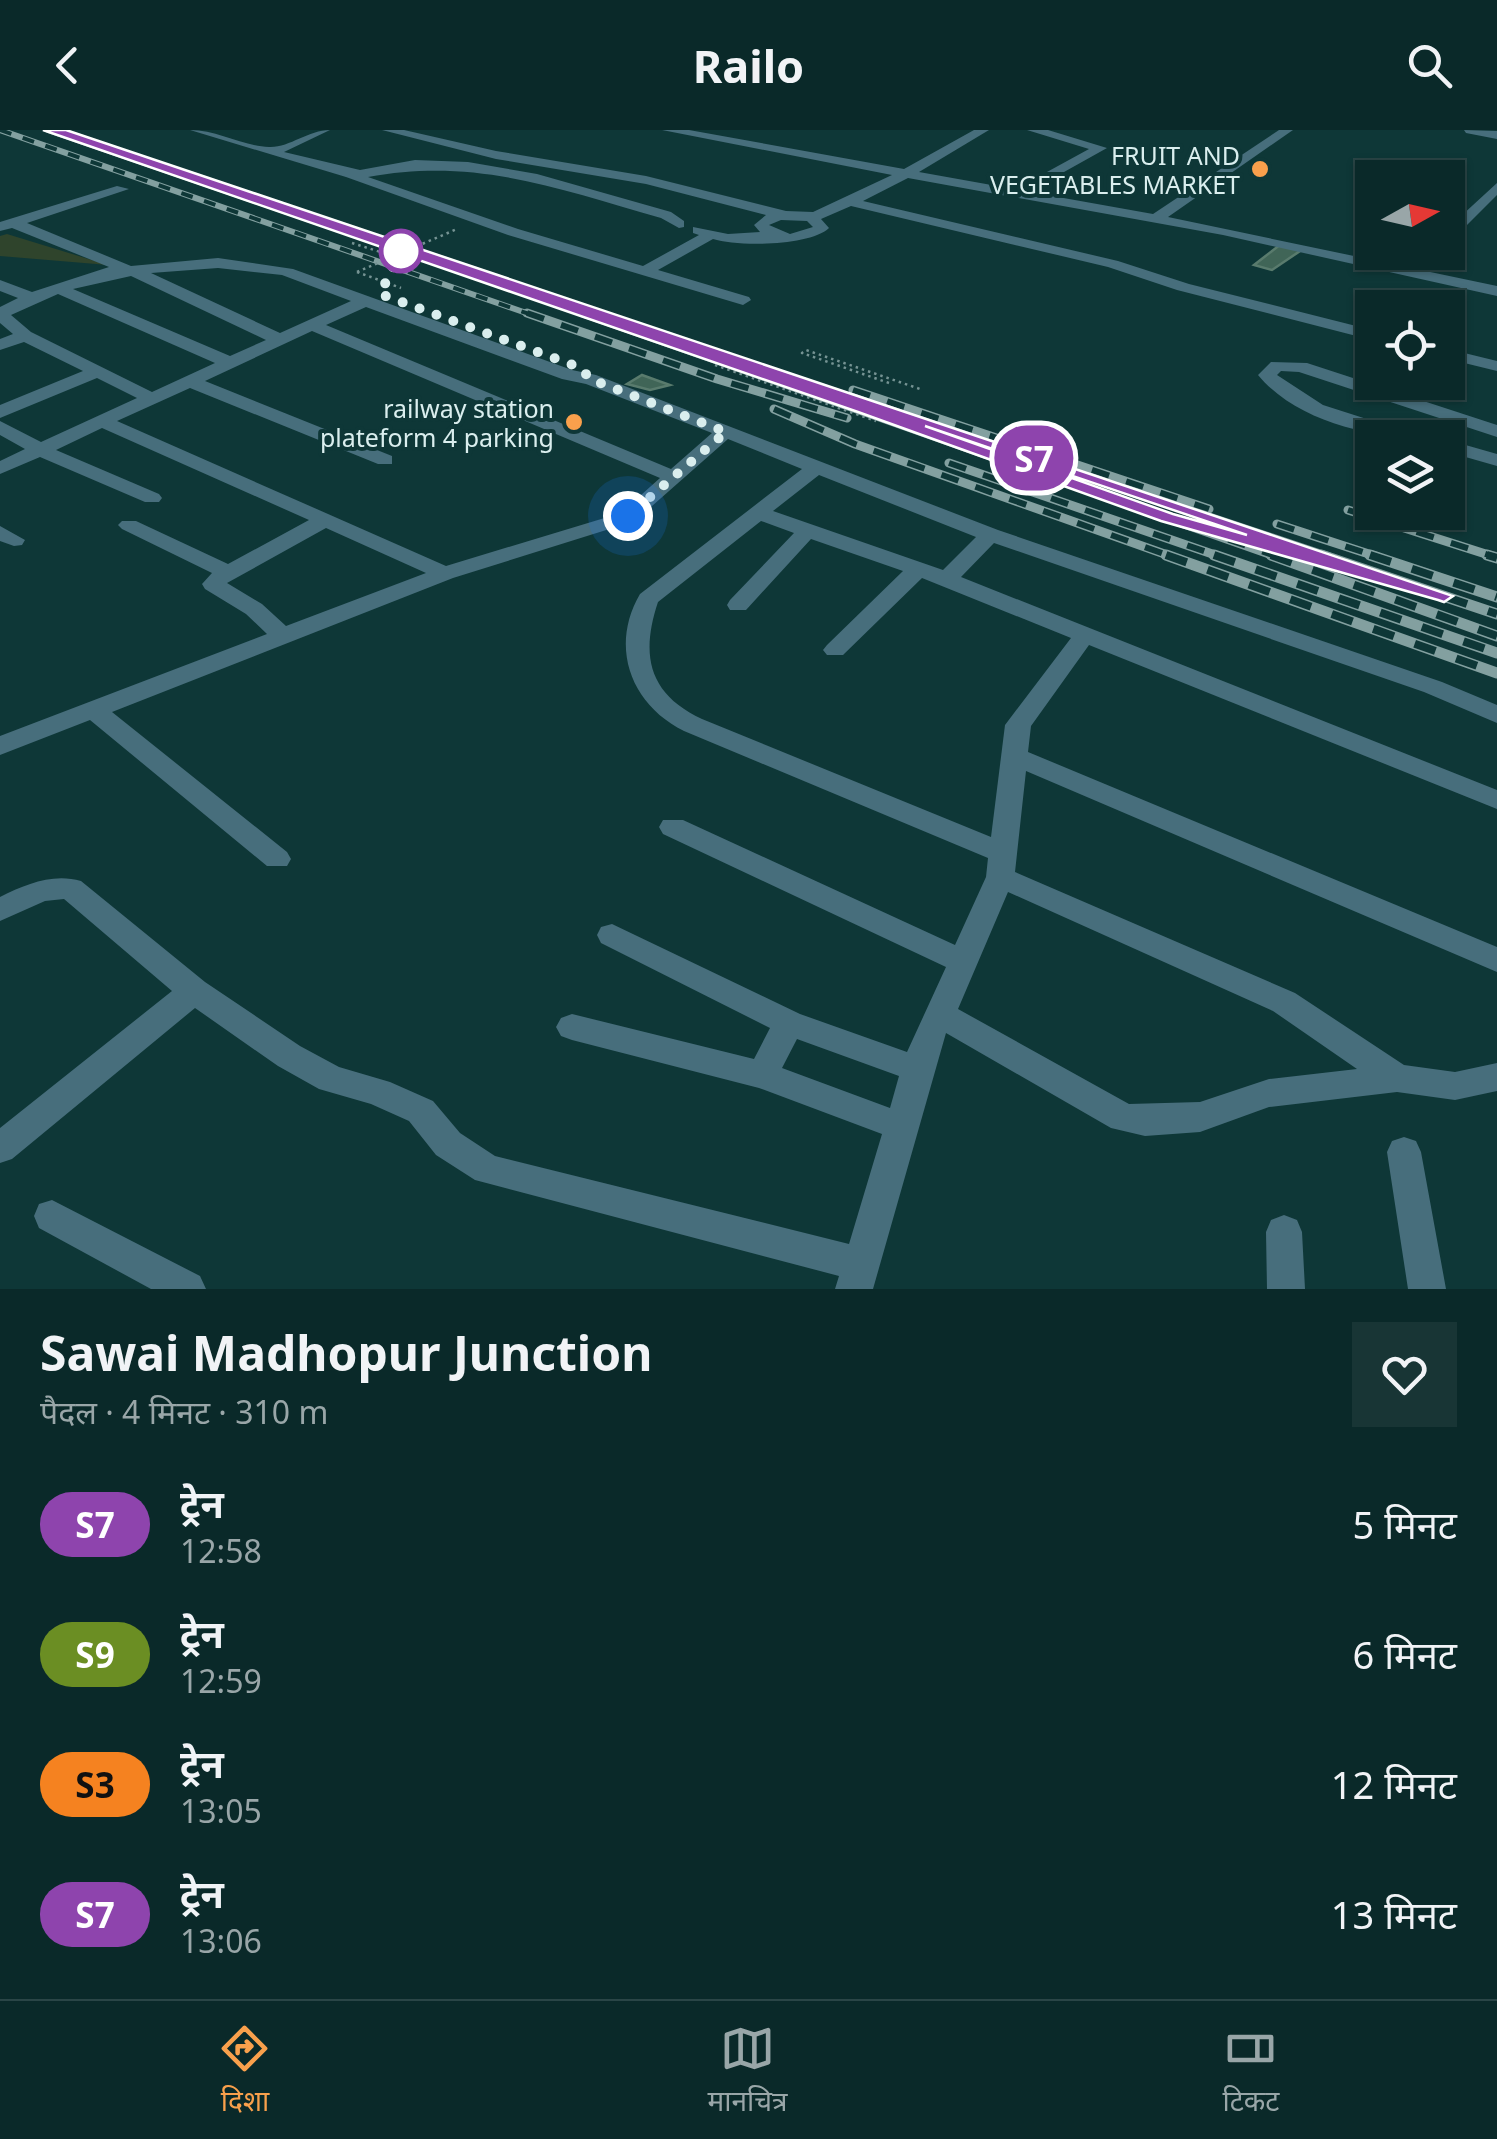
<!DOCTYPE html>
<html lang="hi">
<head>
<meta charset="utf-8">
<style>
  :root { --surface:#0a2929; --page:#183535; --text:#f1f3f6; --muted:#99a6a8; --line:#2a4546; --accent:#f9a04c }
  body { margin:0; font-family:"Noto Sans","Noto Sans Devanagari",sans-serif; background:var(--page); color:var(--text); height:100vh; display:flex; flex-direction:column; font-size:38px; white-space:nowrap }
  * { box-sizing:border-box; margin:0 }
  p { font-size:32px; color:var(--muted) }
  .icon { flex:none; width:55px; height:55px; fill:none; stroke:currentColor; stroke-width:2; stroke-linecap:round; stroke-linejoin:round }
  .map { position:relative; height:1159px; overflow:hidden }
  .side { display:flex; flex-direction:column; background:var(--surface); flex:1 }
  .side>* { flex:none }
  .badge { padding:0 20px; border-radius:32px; font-size:35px; line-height:65px }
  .needle { width:65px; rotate:82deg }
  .tools { position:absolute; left:1355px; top:30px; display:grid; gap:20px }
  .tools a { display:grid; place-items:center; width:110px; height:110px; border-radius:0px; background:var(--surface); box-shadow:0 2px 8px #0004,0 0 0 2px var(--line); font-size:50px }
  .you { position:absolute; width:50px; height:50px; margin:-25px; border:8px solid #fff; border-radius:50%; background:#1a73e8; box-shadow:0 0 0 15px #1a73e833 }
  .map>.badge { position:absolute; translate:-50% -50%; box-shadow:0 0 0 5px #fff }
  .round { display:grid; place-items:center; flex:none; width:105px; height:105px; border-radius:0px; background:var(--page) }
  .headline { display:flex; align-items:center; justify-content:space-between; height:170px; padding:0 40px }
  h1 { font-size:48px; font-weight:700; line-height:75px }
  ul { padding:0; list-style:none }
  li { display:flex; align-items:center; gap:30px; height:130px; padding:0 40px }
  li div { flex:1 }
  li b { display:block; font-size:38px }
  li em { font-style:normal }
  li .badge { min-width:110px; font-weight:700; text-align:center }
  header { display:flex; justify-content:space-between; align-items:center; height:130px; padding:0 40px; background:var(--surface); font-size:45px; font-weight:700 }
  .dock { display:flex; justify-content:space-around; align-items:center; height:140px; border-top:2px solid var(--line); background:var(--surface); font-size:28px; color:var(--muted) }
  .dock a { display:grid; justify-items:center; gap:5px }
  .dock .active { color:var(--accent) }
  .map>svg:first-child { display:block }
</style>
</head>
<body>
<header><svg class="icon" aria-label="back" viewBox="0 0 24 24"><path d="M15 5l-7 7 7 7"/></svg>Railo<svg class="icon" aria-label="search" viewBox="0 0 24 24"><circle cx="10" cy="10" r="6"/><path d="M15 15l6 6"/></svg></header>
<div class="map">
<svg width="1497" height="1159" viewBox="0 0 1497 1159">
  <rect width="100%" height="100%" fill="#0e3737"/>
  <path fill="#2f442c" d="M7 104 108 135 0 126V106Z"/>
  <path fill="#406557" stroke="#597b6d" stroke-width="2.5" d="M1281 114 1303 119 1272 140 1254 135Z
    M642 245 670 255 650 260 627 254Z"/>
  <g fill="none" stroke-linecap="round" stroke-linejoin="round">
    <path stroke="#759393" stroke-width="2.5" stroke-dasharray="2.5 4" stroke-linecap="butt" d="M352 113 393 126
      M357 142 401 158
      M715 235 876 291
      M889 253 802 223 806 220 920 259"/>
    <path fill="#476e7c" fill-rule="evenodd" d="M190 0C218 0 242 16 269 17 289 18 308 0 330 0L284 22 360 40 415 30 468 32 537 44 671 82 684 91V97L679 98 661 88C559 59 477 27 368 47L518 99 643 136 699 105 693 103V97L728 104 760 102 754 95 766 85 646 54 496 29 382 0H404L496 21 646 46 786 81 813 82 892 45 662 0H689L904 39 974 0H989L919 42 1153 84 1279 0H1293L1168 87 1497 156V166L1223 105 908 48 863 71 1118 131 1189 154 1372 200V210L1177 160 1108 137 851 76 821 89 829 98C810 116 738 117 713 109L658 140 749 167 751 170 743 175 508 105 346 47ZM781 90 807 91 813 97 790 104 769 95Z
      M1027 0H1048L1107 18 1030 61 1025 60V54L1089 19Z
      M1464 0 1497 1V9L1466 3Z
      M1497 53V65L1453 109 1448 110V98Z
      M117 56 129 59 27 93 131 136 218 128 293 139 572 240 596 245 998 400 1442 552 1497 575V593L1424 562 994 413 961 447 1497 660V679L1089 515 1031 596 1028 622 1497 817V842L1026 641 1015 742 1295 863 1404 935 1455 942 1497 933V961L1455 970 1397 962 1269 977 1200 1002 1145 1006 1111 998 946 903 873 1159H835L839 1146 475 1050 436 1025 409 991 371 974 319 959 278 936 195 878 12 1029 0 1033V998L172 861 64 769 45 771 0 791V767C26 754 53 743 81 751L205 852 300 916 339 937 390 952 433 971 460 1003 495 1026 849 1114 882 1004 759 958 572 910 561 906 556 897 561 888 572 884 754 929 770 898 601 813 597 805 601 797 612 794 800 884 907 922 946 837 663 704 659 697 663 690H683L955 815 986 747 988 728 684 601C631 575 609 517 640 464L802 339 728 309 635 391 453 448 112 582 287 722 291 729 287 736H267L90 590 0 625V606L267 504 246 484 205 459 202 454 212 443 122 399 118 395 122 391H136L228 434 309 390 102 298 56 320 159 364 162 368 159 372H145L40 327 0 344V331L25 319 0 305V291L41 312 137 268 97 248 0 288V275L83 241 24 212 0 220V209L13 204 0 193V177L18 168 0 161V150L32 162 109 137 12 98 0 101V92ZM218 138 282 145 351 171 280 203 151 143ZM131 146 266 210 230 226 73 159ZM58 164 215 233 152 262 31 202 11 185ZM366 177 562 249 586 254 712 303 671 339 326 195ZM312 201 660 348 621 383 446 436 117 291 190 258 378 334H392V326L205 251ZM819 345 976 407 943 440 773 381ZM761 391 794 403 730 470 727 475 730 480H746L811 409 903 441 827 515 823 520 827 525H843L922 448 1071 508 1005 595 991 707 702 589C649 564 640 526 658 472ZM326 398 426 443 286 496 262 474 227 453ZM1008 762 1273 881 1357 939 1269 949 1200 972 1129 974 958 879ZM797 909 899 946 890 978 782 938Z
      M1448 219 1497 231V241L1448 229Z
      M1271 232 1307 233 1497 295V307L1299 242 1281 241 1277 245 1323 275 1426 308C1370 308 1296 291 1258 245Z
      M1448 310 1497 324V336L1448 322Z
      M0 396 25 410 22 415 14 416 0 411Z
      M1404 1007 1416 1011 1421 1022 1446 1159H1408L1387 1022 1392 1011Z
      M52 1070 200 1146 206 1159H151L39 1098 34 1086 39 1074Z
      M1284 1085 1297 1090 1302 1102 1305 1159H1267L1266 1102 1271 1090Z"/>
    <g stroke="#83a0a0" stroke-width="6">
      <path id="rail-far2" d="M0 0 535 186
        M48 0 590 186"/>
    </g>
    <g stroke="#83a0a0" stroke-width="9">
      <path id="rail-far1" d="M527 183 717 249 847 288
        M583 183 1278 427
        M853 260 1209 379
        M774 279 855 314 1173 427
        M949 333 1221 427
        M1348 380 1495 427
        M1194 382 1329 427
        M1277 394 1378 427"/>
    </g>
    <g stroke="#83a0a0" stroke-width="11">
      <path id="rail" d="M1166 425 1497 543
        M1214 425 1497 523
        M1271 425 1497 506
        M1321 425 1497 484
        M1370 425 1497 467
        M1487 425 1497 428"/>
    </g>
    <use href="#rail-far2" stroke="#0e3737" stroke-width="4" stroke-dasharray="12" stroke-linecap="butt"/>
    <use href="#rail-far1" stroke="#0e3737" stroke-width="6" stroke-dasharray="18" stroke-linecap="butt"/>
    <use href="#rail" stroke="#0e3737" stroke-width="8" stroke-dasharray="22" stroke-linecap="butt"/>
    <path stroke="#759393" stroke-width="2.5" stroke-dasharray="2.5 4" stroke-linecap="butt" d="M357 142 457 99"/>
  </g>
  <path fill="#8e44ad" stroke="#fff" stroke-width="2.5" fill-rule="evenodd" d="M43 0H66L1453 466 1444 472 1438 470 1161 391 858 282ZM925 296 1247 405 1173 384Z"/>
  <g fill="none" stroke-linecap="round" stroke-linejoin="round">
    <path stroke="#daeeee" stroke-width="10" stroke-dasharray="0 18" d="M401 121 380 164 581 238 590 249 726 302 628 386"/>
  </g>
  <g fill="#f9a04c" stroke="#0e3737" stroke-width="4">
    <circle cx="1260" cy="39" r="10"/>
    <circle cx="574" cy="292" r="10"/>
  </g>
  <circle fill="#fff" stroke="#8e44ad" stroke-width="5" cx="401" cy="121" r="20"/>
  <g text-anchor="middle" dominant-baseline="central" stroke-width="8" stroke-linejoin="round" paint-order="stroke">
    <g font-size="25" fill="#daeeee" stroke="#0e3737" text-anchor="end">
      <text x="1240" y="25">FRUIT AND<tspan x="1240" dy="29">VEGETABLES MARKET</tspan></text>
      <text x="554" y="278">railway station<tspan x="554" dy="29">plateform 4 parking</tspan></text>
    </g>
  </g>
</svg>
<div class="tools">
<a><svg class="needle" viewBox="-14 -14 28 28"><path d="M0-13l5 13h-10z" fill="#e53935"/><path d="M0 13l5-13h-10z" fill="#99a6a8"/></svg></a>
<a><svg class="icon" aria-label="locate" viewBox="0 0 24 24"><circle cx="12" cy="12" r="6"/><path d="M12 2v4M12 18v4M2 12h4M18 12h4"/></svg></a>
<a><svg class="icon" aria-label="layers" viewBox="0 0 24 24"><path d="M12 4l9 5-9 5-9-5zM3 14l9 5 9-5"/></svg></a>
</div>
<div class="you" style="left:628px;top:386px"></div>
<b class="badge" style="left:1034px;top:328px;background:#8e44ad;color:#fff">S7</b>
</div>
<section class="side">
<div class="headline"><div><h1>Sawai Madhopur Junction</h1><p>पैदल · 4 मिनट · 310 m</p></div><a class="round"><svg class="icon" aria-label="heart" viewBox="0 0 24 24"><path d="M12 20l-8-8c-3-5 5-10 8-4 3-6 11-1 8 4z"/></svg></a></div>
<ul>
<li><span class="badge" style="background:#8e44ad;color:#fff">S7</span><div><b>ट्रेन</b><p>12:58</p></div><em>5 मिनट</em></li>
<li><span class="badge" style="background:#6b8e23;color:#fff">S9</span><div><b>ट्रेन</b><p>12:59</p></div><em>6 मिनट</em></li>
<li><span class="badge" style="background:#f58220;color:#111">S3</span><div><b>ट्रेन</b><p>13:05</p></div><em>12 मिनट</em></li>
<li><span class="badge" style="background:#8e44ad;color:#fff">S7</span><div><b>ट्रेन</b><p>13:06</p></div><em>13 मिनट</em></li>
</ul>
</section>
<nav class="dock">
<a class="active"><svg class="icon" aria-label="directions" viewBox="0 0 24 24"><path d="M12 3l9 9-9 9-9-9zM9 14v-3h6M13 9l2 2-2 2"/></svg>दिशा</a>
<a><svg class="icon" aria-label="map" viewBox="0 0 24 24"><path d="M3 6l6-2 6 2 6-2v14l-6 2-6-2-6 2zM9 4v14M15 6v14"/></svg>मानचित्र</a>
<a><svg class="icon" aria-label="tickets" viewBox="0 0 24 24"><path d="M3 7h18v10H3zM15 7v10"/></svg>टिकट</a>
</nav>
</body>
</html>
